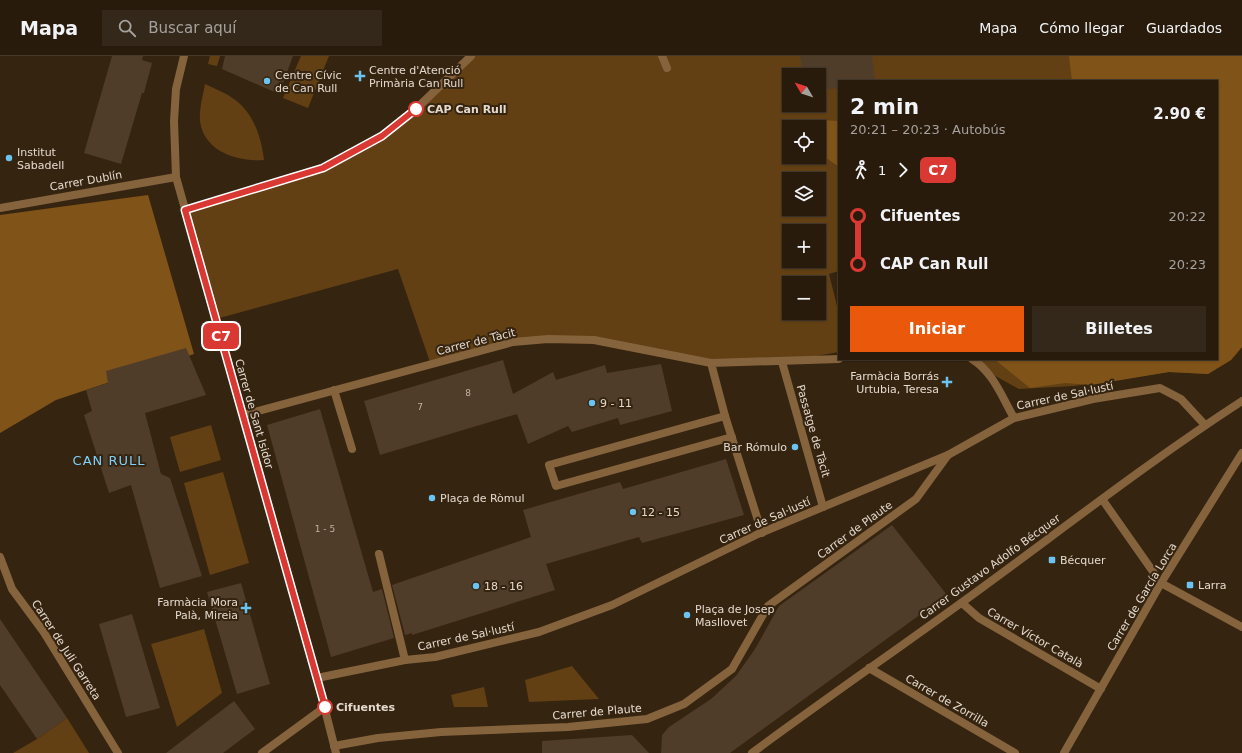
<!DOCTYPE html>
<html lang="es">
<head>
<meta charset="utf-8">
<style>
  :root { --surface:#281b0c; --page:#34281a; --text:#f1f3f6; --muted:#a5a19d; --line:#44392d; --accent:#ea580c }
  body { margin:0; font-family:"DejaVu Sans",sans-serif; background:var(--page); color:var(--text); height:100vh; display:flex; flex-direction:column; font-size:15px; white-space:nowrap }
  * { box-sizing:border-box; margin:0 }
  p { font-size:13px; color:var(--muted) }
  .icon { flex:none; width:22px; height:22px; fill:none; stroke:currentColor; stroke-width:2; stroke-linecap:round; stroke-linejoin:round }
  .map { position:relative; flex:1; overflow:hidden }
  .drawer { position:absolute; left:838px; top:24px; width:380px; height:280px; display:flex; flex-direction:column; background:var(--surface); border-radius:0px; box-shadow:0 1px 3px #0004,0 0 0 1px var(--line) }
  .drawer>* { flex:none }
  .badge { padding:0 8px; border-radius:6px; font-size:14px; line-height:26px }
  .needle { width:26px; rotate:309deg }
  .controls { position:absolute; left:782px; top:12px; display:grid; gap:8px }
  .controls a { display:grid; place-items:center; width:44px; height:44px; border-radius:0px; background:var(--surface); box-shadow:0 1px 3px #0004,0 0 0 1px var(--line); font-size:20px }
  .map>.badge { position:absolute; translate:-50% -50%; box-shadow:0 0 0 2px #fff }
  .legs { display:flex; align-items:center; gap:6px; height:44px; padding:0 12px; font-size:13px }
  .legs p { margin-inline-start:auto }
  .head { display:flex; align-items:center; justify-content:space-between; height:68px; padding:0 12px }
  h1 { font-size:22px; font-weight:600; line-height:30px }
  .action { display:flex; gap:8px; margin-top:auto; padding:8px 12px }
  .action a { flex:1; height:46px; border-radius:0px; background:var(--accent); color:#fff; font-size:16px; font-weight:600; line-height:46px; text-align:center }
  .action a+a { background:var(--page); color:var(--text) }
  ul { padding:0 12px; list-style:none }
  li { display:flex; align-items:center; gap:14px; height:48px; font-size:15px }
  li i { display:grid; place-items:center; width:6px; height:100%; margin:0 5px; background:currentColor }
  li i::after { content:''; width:10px; height:10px; margin:-5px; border:3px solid; border-radius:50%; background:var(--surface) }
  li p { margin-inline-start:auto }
  li:first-child i { background:linear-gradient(#0000 50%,currentColor 0) }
  li:last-child i { background:linear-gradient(currentColor 50%,#0000 0) }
  header { display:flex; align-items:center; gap:24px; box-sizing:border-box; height:56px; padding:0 20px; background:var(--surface); border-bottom:1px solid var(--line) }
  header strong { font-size:19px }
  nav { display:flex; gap:22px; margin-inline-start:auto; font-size:14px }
  .search { width:280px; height:36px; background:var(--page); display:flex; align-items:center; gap:10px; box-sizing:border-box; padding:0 14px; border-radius:0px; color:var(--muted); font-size:15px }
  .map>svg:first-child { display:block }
</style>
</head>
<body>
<header>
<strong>Mapa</strong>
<div class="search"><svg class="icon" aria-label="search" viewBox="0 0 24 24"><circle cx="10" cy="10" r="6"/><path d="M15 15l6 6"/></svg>Buscar aquí</div>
<nav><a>Mapa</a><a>Cómo llegar</a><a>Guardados</a></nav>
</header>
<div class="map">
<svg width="1242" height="697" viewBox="0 0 1242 697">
  <rect width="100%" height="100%" fill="#352410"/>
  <path fill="#624014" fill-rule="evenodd" d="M210 0H220L217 10 208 8Z
    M301 0H329L308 52 283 42Z
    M471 0H1242V291L1231 304 1208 318 1169 316 1074 330 1019 333 990 317 972 303H1217V25H839V215L829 218 839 258V296L782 306 720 307 594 284 513 286 431 309 398 213 216 263 185 154 323 112 382 80ZM789 19H819V49H789ZM789 71H819V101H789ZM789 123H819V153H789ZM789 175H819V205H789ZM789 227H819V257H789Z
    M205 28C213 32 221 35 228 39 252 53 261 78 264 104 238 106 204 96 200 65 199 52 203 40 205 28Z
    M211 369 221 404 180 416 170 381Z
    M223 416 249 507 210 519 184 427Z
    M204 573 222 637 177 671 151 588Z
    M572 610 599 643 529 646 525 624Z
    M484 631 488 651H454L451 639Z
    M67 662 89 697H13L37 683Z"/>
  <path fill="#805318" d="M1069 0H1242V291L1231 304 1208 318 1169 316 1091 329 1065 327 1030 332 994 303H1217V25H1072Z
    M798 63 839 65V111L819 97V71H803Z
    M148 139 194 298 56 344 0 377V159Z"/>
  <path fill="#503d29" d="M112 0H143L142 4 152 7 144 37H142L121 108 84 97Z
    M225 0H293L279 38 222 13Z
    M800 0H872L875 25H839V32L819 34V19H803Z
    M186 292 206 339 145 357 161 418 170 422 202 520 160 532 131 429 109 437 84 359 92 355 86 334 108 327 106 315Z
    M503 304 513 338 553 316 556 324 605 309 607 317 661 308 672 355 620 369 618 362 572 376 568 370 528 388 517 358 380 399 364 345Z
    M320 353 373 536 382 533 394 582 331 601 267 369Z
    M726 403 744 459 642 487 639 481 546 508 555 534 412 579V577L405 579 392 529 531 481 523 454 620 426 623 433Z
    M892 469 947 539 730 697H661L662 679 669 671 711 643 736 620 755 593 779 550Z
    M241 527 270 628 237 638 207 536Z
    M132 558 160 652 126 661 99 568Z
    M0 563 67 662 37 683 0 629Z
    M234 645 255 673 223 697H166Z
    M632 679 649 697H542V685Z"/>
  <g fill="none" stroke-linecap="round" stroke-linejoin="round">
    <path stroke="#85633d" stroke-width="8" d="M334 334 352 393
      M725 360 549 409 556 430 732 381
      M379 498 405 604"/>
    <path stroke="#85633d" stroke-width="8" d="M662 0 667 12
      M782 306 823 451
      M1161 527 1242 397"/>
    <path stroke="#85633d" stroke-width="8" d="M184 0 176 33 174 65 176 121 317 622 336 697
      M0 152 176 121
      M185 154 323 112 382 80 417 52 471 0
      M972 303C993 316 1002 341 1014 362
      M711 307 725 360 762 477
      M243 359 513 286 548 283 594 284 711 307 839 303
      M1102 443 1161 527 1242 571
      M0 501 12 533 43 575 118 697
      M962 547 979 562 1101 633
      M869 612 1015 697
      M317 622 405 604 435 601 539 576 612 549 758 478 948 399 1014 362 1093 343 1160 332 1181 343 1205 369
      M752 697C821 646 892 597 961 547 1055 479 1145 408 1242 345
      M1064 697 1161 527"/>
    <path stroke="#85633d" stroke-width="8" d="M334 690 378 682 441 676 568 671 647 663 684 648 732 613 768 550 916 443 948 399
      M262 697 325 651"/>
  </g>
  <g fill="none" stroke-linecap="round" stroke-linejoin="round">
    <g stroke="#fff" stroke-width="9">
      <path id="line-1" d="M325 651 185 154 323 112 382 80 416 53"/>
    </g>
    <use href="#line-1" stroke="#da3832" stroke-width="6"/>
  </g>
  <g fill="#6ac3f1" stroke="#352410" stroke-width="1.5">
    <path d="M358 14h4v4h4v4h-4v4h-4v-4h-4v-4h4z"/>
    <circle cx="267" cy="25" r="4"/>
    <circle cx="9" cy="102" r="4"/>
    <path d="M945 320h4v4h4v4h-4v4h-4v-4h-4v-4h4z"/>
    <circle cx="592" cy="347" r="4"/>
    <circle cx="795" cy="391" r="4"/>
    <circle cx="432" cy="442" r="4"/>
    <circle cx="633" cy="456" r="4"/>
    <rect x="1048" y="500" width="8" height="8" rx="2"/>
    <rect x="1186" y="525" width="8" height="8" rx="2"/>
    <circle cx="476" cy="530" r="4"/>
    <path d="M244 546h4v4h4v4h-4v4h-4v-4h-4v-4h4z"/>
    <circle cx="687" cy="559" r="4"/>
  </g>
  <g fill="#fff" stroke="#da3832" stroke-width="2">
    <circle cx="416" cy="53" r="7"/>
    <circle cx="325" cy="651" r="7"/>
  </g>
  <g text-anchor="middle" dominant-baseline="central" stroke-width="4" stroke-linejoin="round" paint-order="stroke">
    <g font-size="9" fill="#bfb2a4">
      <text x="468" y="337">8</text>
      <text x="420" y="351">7</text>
      <text x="325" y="473">1 - 5</text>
    </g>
    <g font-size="11" fill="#e4d9cd" stroke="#352410" text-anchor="start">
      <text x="369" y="14">Centre d'Atenció<tspan x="369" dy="13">Primària Can Rull</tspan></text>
      <text x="275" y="19">Centre Cívic<tspan x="275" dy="13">de Can Rull</tspan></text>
      <text x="17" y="96">Institut<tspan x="17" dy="13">Sabadell</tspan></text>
      <text x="939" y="320" text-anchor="end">Farmàcia Borrás<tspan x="939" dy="13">Urtubia, Teresa</tspan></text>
      <text x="600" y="347">9 - 11</text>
      <text x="787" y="391" text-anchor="end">Bar Rómulo</text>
      <text x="440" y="442">Plaça de Ròmul</text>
      <text x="641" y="456">12 - 15</text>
      <text x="1060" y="504">Bécquer</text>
      <text x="1198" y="529">Larra</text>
      <text x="484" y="530">18 - 16</text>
      <text x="238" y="546" text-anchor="end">Farmàcia Mora<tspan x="238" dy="13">Palà, Mireia</tspan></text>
      <text x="695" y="553">Plaça de Josep<tspan x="695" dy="13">Masllovet</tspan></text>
    </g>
    <g font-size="11" font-weight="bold" fill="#e4d9cd" stroke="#352410" text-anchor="start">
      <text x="427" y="53">CAP Can Rull</text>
      <text x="336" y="651">Cifuentes</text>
    </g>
    <g font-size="11" fill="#e4d9cd" stroke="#352410">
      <text transform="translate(86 125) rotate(-10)">Carrer Dublín</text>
      <text transform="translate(476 286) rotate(-14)">Carrer de Tàcit</text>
      <text transform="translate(1065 340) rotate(-12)">Carrer de Sal·lustí</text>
      <text transform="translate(254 358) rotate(74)">Carrer de Sant Isidor</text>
      <text transform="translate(813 375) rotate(74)">Passatge de Tàcit</text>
      <text transform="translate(765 465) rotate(-24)">Carrer de Sal·lustí</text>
      <text transform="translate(855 474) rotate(-36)">Carrer de Plaute</text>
      <text transform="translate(990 511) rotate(-36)">Carrer Gustavo Adolfo Bécquer</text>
      <text transform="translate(1142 541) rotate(-59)">Carrer de García Lorca</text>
      <text transform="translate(466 581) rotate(-12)">Carrer de Sal·lustí</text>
      <text transform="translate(1035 582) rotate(30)">Carrer Víctor Català</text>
      <text transform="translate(66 594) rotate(57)">Carrer de Juli Garreta</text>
      <text transform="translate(947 645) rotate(30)">Carrer de Zorrilla</text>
      <text transform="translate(597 656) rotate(-5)">Carrer de Plaute</text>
    </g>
    <g font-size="13" letter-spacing="1" fill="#7ecffa" stroke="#352410">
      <text x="109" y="404">CAN RULL</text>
    </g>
  </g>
</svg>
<div class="controls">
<a><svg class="needle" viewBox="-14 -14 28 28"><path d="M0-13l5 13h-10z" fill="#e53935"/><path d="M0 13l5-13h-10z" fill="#a5a19d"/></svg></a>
<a><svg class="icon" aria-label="locate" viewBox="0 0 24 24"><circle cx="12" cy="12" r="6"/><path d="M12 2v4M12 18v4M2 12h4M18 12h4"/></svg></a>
<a><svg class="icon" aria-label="layers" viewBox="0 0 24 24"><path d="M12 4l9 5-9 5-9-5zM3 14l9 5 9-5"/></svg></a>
<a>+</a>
<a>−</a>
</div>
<b class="badge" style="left:221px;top:280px;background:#da3832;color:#fff">C7</b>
<section class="drawer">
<div class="head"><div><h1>2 min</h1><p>20:21 – 20:23 · Autobús</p></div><b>2.90 €</b></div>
<div class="legs"><svg class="icon" aria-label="walk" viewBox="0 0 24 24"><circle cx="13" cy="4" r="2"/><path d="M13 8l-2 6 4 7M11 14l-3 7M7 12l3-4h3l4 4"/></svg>1<svg class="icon" aria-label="forward" viewBox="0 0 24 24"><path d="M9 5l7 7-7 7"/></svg><b class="badge" style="background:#da3832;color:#fff">C7</b></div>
<ul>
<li><i style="color:#da3832"></i><b>Cifuentes</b><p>20:22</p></li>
<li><i style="color:#da3832"></i><b>CAP Can Rull</b><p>20:23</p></li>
</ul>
<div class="action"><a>Iniciar</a><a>Billetes</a></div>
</section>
</div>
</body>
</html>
